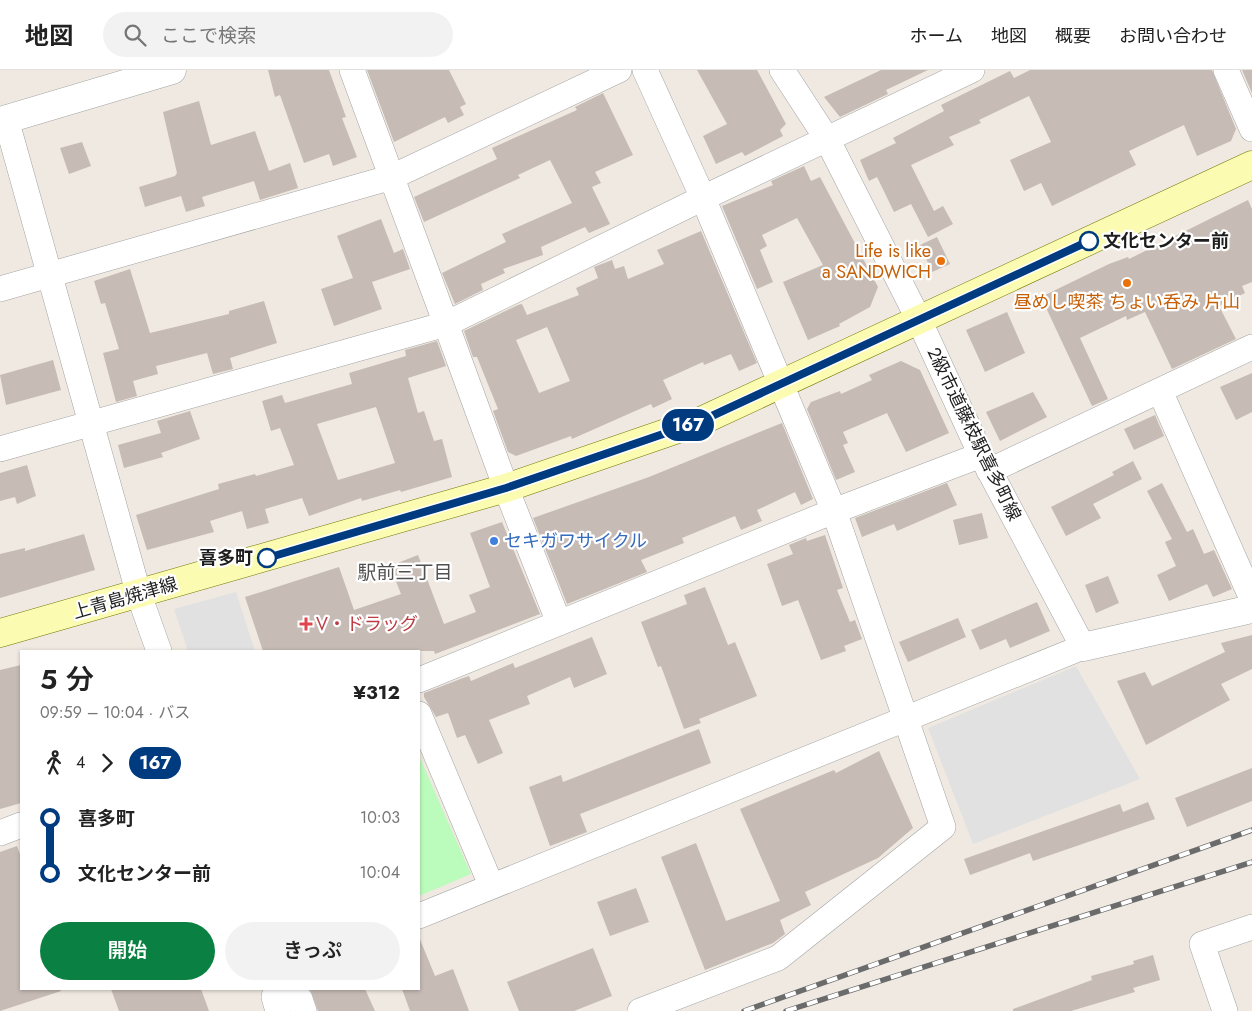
<!DOCTYPE html>
<html lang="ja">
<head>
<meta charset="utf-8">
<style>
  :root { --surface:#fff; --page:#f2f2f2; --text:#222; --muted:#767676; --line:#e0e0e0; --accent:#0b8043 }
  body { margin:0; font-family:Jost,"Noto Sans JP",sans-serif; background:var(--page); color:var(--text); height:100vh; display:flex; flex-direction:column; font-size:19px; white-space:nowrap }
  * { box-sizing:border-box; margin:0 }
  p { font-size:16px; color:var(--muted) }
  .icon { flex:none; width:28px; height:28px; fill:none; stroke:currentColor; stroke-width:2; stroke-linecap:round; stroke-linejoin:round }
  .map { position:relative; flex:1; overflow:hidden }
  .sheet { position:absolute; left:20px; top:580px; width:400px; height:340px; display:flex; flex-direction:column; background:var(--surface); border-radius:0px; box-shadow:0 1px 4px #0004 }
  .sheet>* { flex:none }
  .badge { padding:0 10px; border-radius:16px; font-size:18px; line-height:32px }
  .map>.badge { position:absolute; translate:-50% -50%; box-shadow:0 0 0 2px #fff }
  .legs { display:flex; align-items:center; gap:8px; height:55px; padding:0 20px; font-size:16px }
  .legs p { margin-inline-start:auto }
  .summary { display:flex; align-items:center; justify-content:space-between; height:85px; padding:0 20px }
  h1 { font-size:28px; font-weight:600; line-height:38px }
  .button { display:flex; gap:10px; margin-top:auto; padding:10px 20px }
  .button a { flex:1; height:58px; border-radius:30px; background:var(--accent); color:#fff; font-size:20px; font-weight:600; line-height:58px; text-align:center }
  .button a+a { background:var(--page); color:var(--text) }
  ul { padding:0 20px; list-style:none }
  li { display:flex; align-items:center; gap:18px; height:55px; font-size:19px }
  li i { display:grid; place-items:center; width:8px; height:100%; margin:0 6px; background:currentColor }
  li i::after { content:''; width:12px; height:12px; margin:-6px; border:4px solid; border-radius:50%; background:var(--surface) }
  li p { margin-inline-start:auto }
  li:first-child i { background:linear-gradient(#0000 50%,currentColor 0) }
  li:last-child i { background:linear-gradient(currentColor 50%,#0000 0) }
  header { display:flex; align-items:center; gap:30px; box-sizing:border-box; height:70px; padding:0 25px; background:var(--surface); border-bottom:1px solid var(--line) }
  header strong { font-size:24px }
  nav { display:flex; gap:28px; margin-inline-start:auto; font-size:18px }
  .search { width:350px; height:45px; background:var(--page); display:flex; align-items:center; gap:12px; box-sizing:border-box; padding:0 18px; border-radius:28px; color:var(--muted); font-size:19px }
  .map>svg:first-child { display:block }
</style>
</head>
<body>
<header>
<strong>地図</strong>
<div class="search"><svg class="icon" aria-label="search" viewBox="0 0 24 24"><circle cx="10" cy="10" r="6"/><path d="M15 15l6 6"/></svg>ここで検索</div>
<nav><a>ホーム</a><a>地図</a><a>概要</a><a>お問い合わせ</a></nav>
</header>
<div class="map">
<svg width="1252" height="941" viewBox="0 0 1252 941">
  <rect width="100%" height="100%" fill="#efe9e2"/>
  <path fill="#bbfcbc" d="M419 686 471 804 419 826Z"/>
  <path fill="#e1e1e1" d="M236 522 255 581H188L174 539Z
    M1076 596 1140 709 973 774 928 658Z"/>
  <path fill="#c6bbb5" fill-rule="evenodd" d="M268 0H329L346 47 342 48 357 87 333 96 329 84 304 93 280 25 275 27Z
    M367 0H449L466 34 460 37 464 45 448 53 445 47 394 72Z
    M697 0H757L786 54 780 60 783 66 745 86 742 82 716 94 703 66 727 54Z
    M881 0H928L886 20 888 24 840 47 824 27Z
    M1030 0H1212L1236 59 1231 71 1197 86 1184 55 1129 81 1136 95 1052 136 1041 113 1024 121 1010 90 1051 72 1029 26 979 50 981 53 949 67 954 75 911 95 934 141 943 136 953 154 928 167 911 134 894 142 877 107 869 111 860 90 896 73 893 68 944 41 941 35 1010 1 1014 8Z
    M1242 0H1252V23Z
    M603 23 633 85 595 102 601 113 592 117 610 154 589 163 585 157 541 177 543 185 503 199 505 203 481 214 483 220 455 234 442 203 506 172 502 164 572 133 550 90 518 105 520 108 424 152 414 127 497 89 492 78 577 40 575 37Z
    M199 31 211 75 255 61 269 101 290 93 298 118 260 130 254 111 202 127 205 136 186 142 181 126 145 137 139 117 175 106 177 103 163 42Z
    M82 72 91 96 69 104 60 78Z
    M804 96 811 111 820 107 878 217 870 237 839 254 840 256 808 270 783 212 823 195 797 148 762 165 767 176 760 180 773 212 757 219 722 136 773 115 771 111Z
    M1248 130 1252 139V212L1242 216 1245 223 1219 236 1236 269 1172 299 1145 242 1127 250 1126 246 1080 268 1108 329 1092 336 1041 227 1109 194 1128 187 1129 189Z
    M381 149 394 183 403 179 410 199 372 212 382 239 334 256 321 219 353 208 337 166Z
    M701 161 757 293 739 301 731 284 704 295 703 292 663 310 672 329 653 338 651 334 572 369 571 366 516 386 508 382 493 341 498 339 477 287H473L464 261 518 235 522 234 527 245 579 225 576 218 598 208 594 197 612 190 615 199 624 196 628 209 664 194 657 180ZM547 257 570 311 539 323 516 270Z
    M937 167 950 194 932 202 920 175Z
    M130 199 150 263 229 244V241L264 231 277 273 230 288 233 299 213 304 207 283 156 296 158 304 133 311 137 326 116 332 103 283 119 279 105 233 101 234 94 211Z
    M1007 242 1025 283 985 302 966 260Z
    M437 271 446 296 408 308 418 343 424 341 434 371 442 369 452 407 401 422 400 420 362 431 361 428 309 446 302 428 265 439 269 453 247 459 242 441 210 451 214 462 147 480 136 445 219 419 218 414 255 404 256 406 294 395 280 358 271 361 262 331 282 325 285 333 352 314 349 303 406 286 405 280ZM376 337 395 393 338 410 317 354Z
    M53 290 61 320 6 335 0 305Z
    M901 291 920 300 949 363 906 382 887 343 843 362 848 373 843 375 855 402 836 410 807 339 811 332 840 321 841 324 872 310 869 305Z
    M1252 303V342L1236 350 1220 317Z
    M1033 322 1047 347 1000 371 986 342Z
    M190 341 200 369 161 383 163 387 124 398 118 375 161 363 157 351Z
    M1155 345 1164 366 1134 380 1124 359Z
    M782 353 813 429 801 435 795 422 757 440 762 451 741 460 735 446 682 468 684 473 641 490 647 502 567 534 533 448 649 407Z
    M1133 391 1142 409 1093 434 1101 448 1066 466 1051 437 1114 405 1112 402Z
    M27 395 36 426 17 434 15 427 0 431V403Z
    M947 413 957 435 897 461 894 454 862 467 855 448Z
    M1162 413 1187 462 1193 459 1204 484 1214 480 1232 519 1213 527 1207 514 1169 531 1157 505 1176 496 1165 472 1172 469 1147 421Z
    M982 443 988 468 959 475 953 450Z
    M502 452 540 544 435 584 434 581H263L245 527 339 497 354 540 401 524 390 496 418 485 444 554 476 542 469 525 490 517 470 463Z
    M84 464 95 500 0 528V484L25 478V481Z
    M825 465 843 518 837 520 850 552 855 550 862 569 844 576 846 581 821 590 798 530 782 536 767 494 793 484 789 475 806 468 807 471Z
    M1108 506 1119 533 1096 543 1085 515Z
    M705 517 728 575 735 572 757 626 699 649 701 653 684 659 661 596 658 597 641 552 687 534 684 525Z
    M1037 532 1050 561 1010 578 1006 569 980 580 971 560Z
    M958 548 966 567 908 592 899 572Z
    M1252 565V599L1221 614 1230 630 1146 675 1117 611 1145 602 1152 616 1225 582 1221 573Z
    M592 567 607 604 574 618 570 607 527 626 530 634 489 650 503 683 478 694 465 665 457 668 448 643 436 647 424 627V623L463 608 469 606 471 611 513 593 515 598Z
    M21 595V733L0 739V600Z
    M699 659 711 693 580 744 587 762 550 776 529 717 561 705 563 712Z
    M879 681 913 758 878 788 805 822 811 835 780 850 785 864 773 873 705 900 661 787 696 773 726 851 780 831 740 739 834 700 836 703Z
    M1252 698V731L1187 757 1175 728Z
    M1148 732 1155 749 1033 791 1030 783 970 805 964 789 1120 734 1123 742Z
    M17 776 21 787V919H60L61 921 0 941V782Z
    M636 818 649 852 610 866 597 832Z
    M419 867 435 906 453 899 469 941H410L402 919H419Z
    M593 878 612 926 574 941H519L507 912Z
    M1153 885 1160 910 1133 918 1135 922 1071 941H1013V939L1092 910 1091 906 1134 894 1133 891Z
    M111 919H201L209 941H119Z
    M310 919H365L375 941H318Z"/>
  <g fill="none" stroke-linecap="round" stroke-linejoin="round">
    <g stroke="#a4a4a4" stroke-width="26">
      <path id="minor" d="M1226 0 1252 59
        M6 49 139 525 159 581
        M0 219 392 107 619 0
        M1160 321 1252 529
        M0 379 446 254 352 0
        M989 401 1252 277
        M559 553 506 418 446 254 703 128 972 0
        M419 610 834 441 981 385
        M419 644 491 815
        M0 763 21 755
        M419 846 1083 577 981 385 919 250 827 69 782 0
        M276 919 274 927 278 941
        M291 919 300 929 304 941
        M640 941 778 888 943 757 834 441 703 128 645 0
        M1225 941 1202 874 1252 857"/>
    </g>
    <g stroke="#a4a4a4" stroke-width="29">
      <path id="tertiary" d="M0 51 172 0
        M1083 577 1252 539"/>
    </g>
    <g stroke="#737700" stroke-width="29">
      <path id="secondary" d="M0 563 506 418 701 351 1252 95"/>
    </g>
    <use href="#minor" stroke="#fff" stroke-width="25"/>
    <use href="#tertiary" stroke="#fff" stroke-width="28"/>
    <use href="#secondary" stroke="#fcfbb2" stroke-width="28"/>
    <g stroke="#6b6b6b" stroke-width="5.5">
      <path id="rail" d="M744 941 1252 760
        M786 941 1252 792"/>
    </g>
    <use href="#rail" stroke="#fff" stroke-width="4" stroke-dasharray="11" stroke-linecap="butt"/>
  </g>
  <g fill="none" stroke-linecap="round" stroke-linejoin="round">
    <g stroke="#fff" stroke-width="11">
      <path id="line-1" d="M267 488 506 418 701 351 1089 171"/>
    </g>
    <use href="#line-1" stroke="#003b80" stroke-width="8"/>
  </g>
  <g fill="#fff" stroke="#003b80" stroke-width="2.5">
    <circle cx="1089" cy="171" r="9"/>
    <circle cx="267" cy="488" r="9"/>
  </g>
  <g fill="#e8710a" stroke="#fff" stroke-width="2">
    <circle cx="941" cy="191" r="5"/>
    <circle cx="1127" cy="213" r="5"/>
  </g>
  <circle fill="#3f7fe0" stroke="#fff" stroke-width="2" cx="494" cy="471" r="5"/>
  <path fill="#e0444e" stroke="#fff" stroke-width="2" d="M303.5 546.5h5v5h5v5h-5v5h-5v-5h-5v-5h5z"/>
  <g text-anchor="middle" dominant-baseline="central" stroke-width="4.5" stroke-linejoin="round" paint-order="stroke">
    <g font-size="18" font-weight="bold" fill="#1d1d1d" stroke="#fff" text-anchor="start">
      <text x="1103" y="171">文化センター前</text>
      <text x="253" y="488" text-anchor="end">喜多町</text>
    </g>
    <g font-size="18" fill="#c56008" stroke="#fff" text-anchor="end">
      <text x="931" y="181">Life is like<tspan x="931" dy="21">a SANDWICH</tspan></text>
      <text x="1127" y="232" text-anchor="middle">昼めし喫茶 ちょい呑み 片山</text>
    </g>
    <g font-size="18" fill="#1d1d1d" stroke="#fff">
      <text transform="translate(974 364) rotate(64)">2級市道藤枝駅喜多町線</text>
      <text transform="translate(125 528) rotate(-16)">上青島焼津線</text>
    </g>
    <g font-size="18" fill="#366cbe" stroke="#fff" text-anchor="start">
      <text x="504" y="471">セキガワサイクル</text>
    </g>
    <g font-size="18" fill="#be3a42" stroke="#fff" text-anchor="start">
      <text x="316" y="554">V・ドラッグ</text>
    </g>
    <g font-size="19" fill="#505050" stroke="#fff">
      <text x="405" y="502">駅前三丁目</text>
    </g>
  </g>
</svg>
<b class="badge" style="left:688px;top:355px;background:#003b80;color:#fff">167</b>
<section class="sheet">
<div class="summary"><div><h1>5 分</h1><p>09:59 – 10:04 · バス</p></div><b>¥312</b></div>
<div class="legs"><svg class="icon" aria-label="walk" viewBox="0 0 24 24"><circle cx="13" cy="4" r="2"/><path d="M13 8l-2 6 4 7M11 14l-3 7M7 12l3-4h3l4 4"/></svg>4<svg class="icon" aria-label="forward" viewBox="0 0 24 24"><path d="M9 5l7 7-7 7"/></svg><b class="badge" style="background:#003b80;color:#fff">167</b></div>
<ul>
<li><i style="color:#003b80"></i><b>喜多町</b><p>10:03</p></li>
<li><i style="color:#003b80"></i><b>文化センター前</b><p>10:04</p></li>
</ul>
<div class="button"><a>開始</a><a>きっぷ</a></div>
</section>
</div>
</body>
</html>
